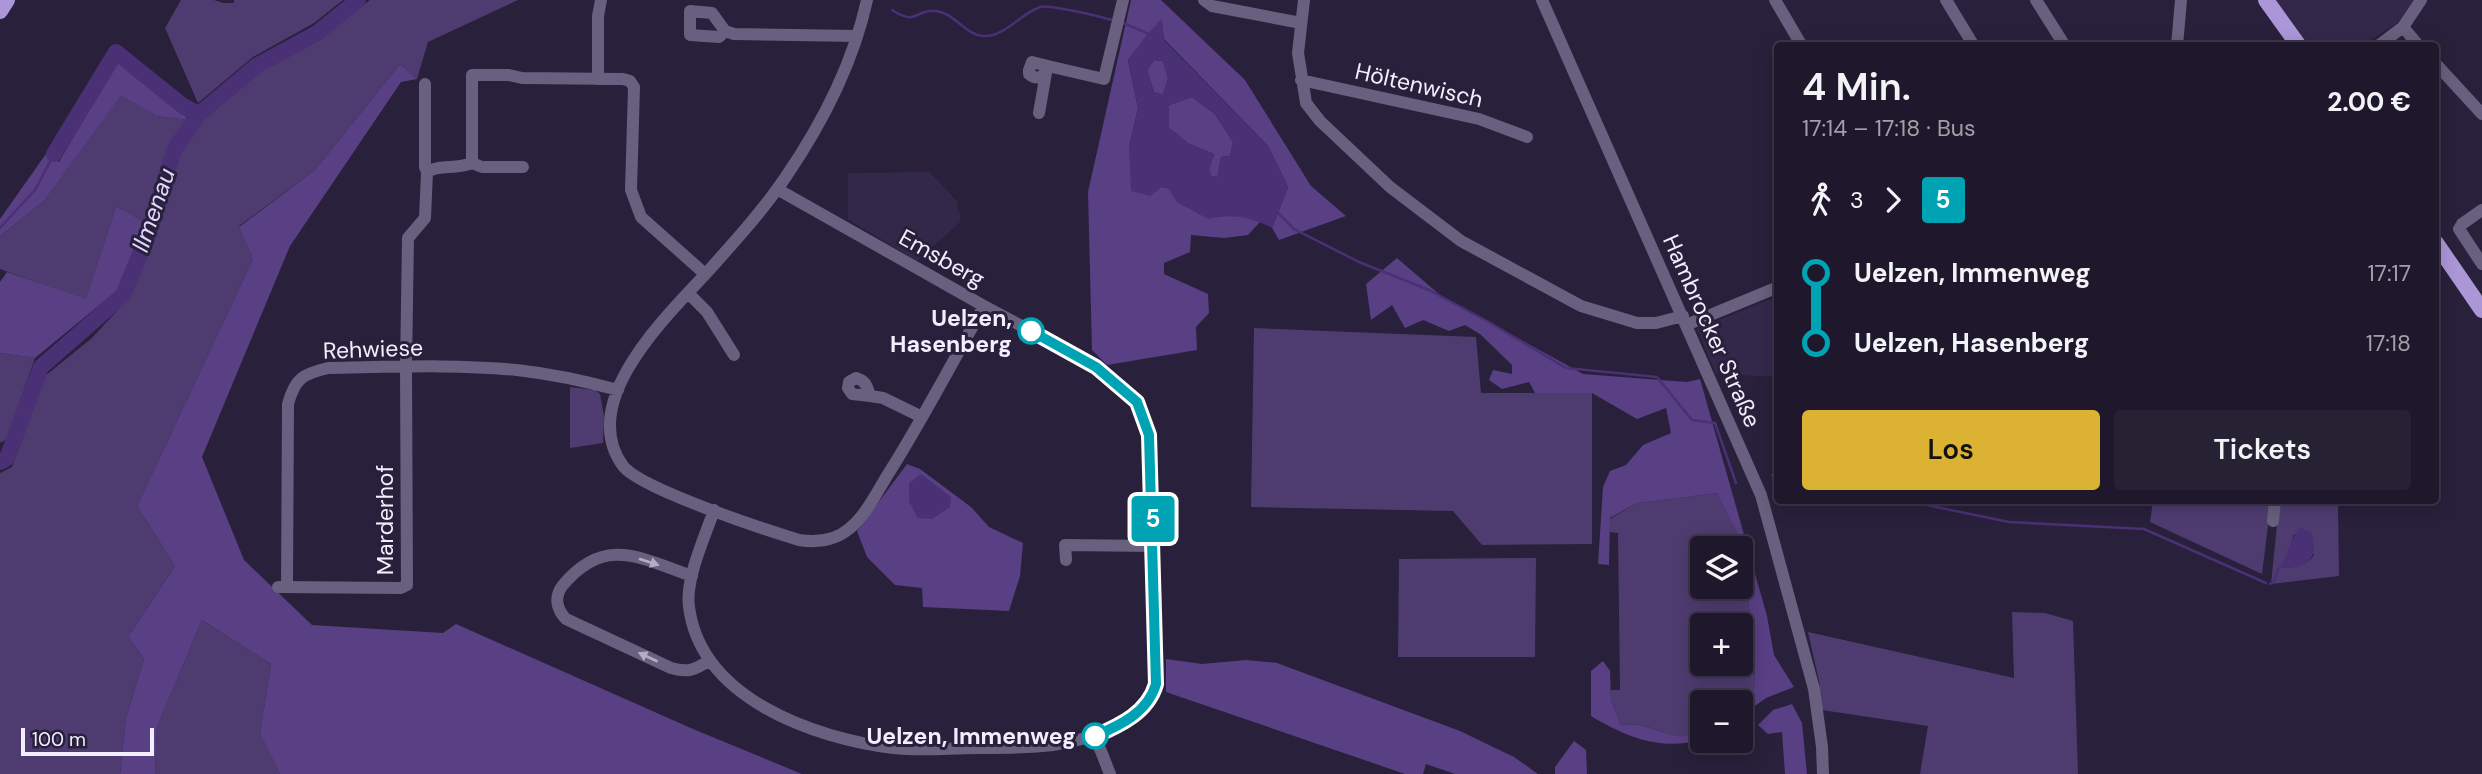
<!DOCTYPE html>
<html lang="de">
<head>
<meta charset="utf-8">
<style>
  :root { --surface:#1f182c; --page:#272134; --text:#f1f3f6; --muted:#a1a0a9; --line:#3c3748; --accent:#dcb233 }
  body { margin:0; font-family:"DM Sans",sans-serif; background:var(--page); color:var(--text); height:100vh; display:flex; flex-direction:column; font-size:26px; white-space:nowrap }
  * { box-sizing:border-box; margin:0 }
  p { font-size:23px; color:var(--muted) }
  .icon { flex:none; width:38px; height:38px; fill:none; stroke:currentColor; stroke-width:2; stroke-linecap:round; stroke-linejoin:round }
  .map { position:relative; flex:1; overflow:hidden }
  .details { position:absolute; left:1774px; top:42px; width:665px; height:462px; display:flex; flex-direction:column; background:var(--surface); border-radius:7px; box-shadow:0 4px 18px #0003,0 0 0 2px var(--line) }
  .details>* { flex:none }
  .badge { padding:0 14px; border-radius:5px; font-size:24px; line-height:46px }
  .controls { position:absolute; left:1690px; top:536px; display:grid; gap:14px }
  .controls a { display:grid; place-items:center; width:63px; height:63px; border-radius:7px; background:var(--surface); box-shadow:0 4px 18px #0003,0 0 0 2px var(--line); font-size:35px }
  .scale { position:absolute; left:21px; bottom:18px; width:133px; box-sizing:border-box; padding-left:7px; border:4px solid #f2eefd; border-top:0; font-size:19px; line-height:24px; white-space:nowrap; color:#f2eefd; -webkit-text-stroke:5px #29203b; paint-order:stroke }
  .map>.badge { position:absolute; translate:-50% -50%; box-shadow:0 0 0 4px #fff }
  .legs { display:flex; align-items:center; gap:10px; height:77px; padding:0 28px; font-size:23px }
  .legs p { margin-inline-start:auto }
  .headline { display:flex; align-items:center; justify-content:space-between; height:119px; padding:0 28px }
  h1 { font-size:38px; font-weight:600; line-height:52px }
  .button { display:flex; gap:14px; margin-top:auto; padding:14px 28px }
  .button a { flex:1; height:80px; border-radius:7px; background:var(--accent); color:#111; font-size:28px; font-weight:600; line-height:80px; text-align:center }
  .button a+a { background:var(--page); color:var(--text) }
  ul { padding:0 28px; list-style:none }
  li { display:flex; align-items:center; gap:24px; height:70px; font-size:26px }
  li i { display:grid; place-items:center; width:10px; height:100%; margin:0 9px; background:currentColor }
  li i::after { content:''; width:18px; height:18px; margin:-9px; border:5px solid; border-radius:50%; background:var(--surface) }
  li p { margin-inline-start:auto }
  li:first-child i { background:linear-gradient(#0000 50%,currentColor 0) }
  li:last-child i { background:linear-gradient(currentColor 50%,#0000 0) }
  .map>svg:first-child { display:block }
</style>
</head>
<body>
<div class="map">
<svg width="2482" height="774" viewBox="0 0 2482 774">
  <rect width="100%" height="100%" fill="#29203b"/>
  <path fill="#332849" d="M2275 0H2413L2400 21 2362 46 2309 45Z
    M929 172 958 202 957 209 960 212V222L917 261 848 219V173Z
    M1771 299 1778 315V377L1716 374 1697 329Z"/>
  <path fill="#4e3c70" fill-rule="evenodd" d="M181 0H214L223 3H234V0H343L314 23 253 57 198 103 165 28Z
    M370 0H518L428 42 417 79 400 64 315 170 239 226 253 259 137 506 175 566 128 637 144 659 126 718 120 774H0V473L12 467 45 376 92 338 126 301 152 235 177 154 202 119 257 73 318 40Z
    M121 94 156 116 188 120 171 145 147 223 116 206 86 300 0 269V236L45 200Z
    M1254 328 1476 337 1481 393H1592V544L1482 545 1453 511 1251 507Z
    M0 353 35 358 7 439 0 443Z
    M570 387 595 390 600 394 604 416 603 443 570 448Z
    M1717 493 1742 542 1755 664 1754 690 1741 705V702H1703V731C1665 748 1656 719 1621 725L1611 700V690H1620L1618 533 1609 532 1610 519 1637 503ZM1703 548H1741V586H1703ZM1703 625H1741V663H1703Z
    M2153 501 2271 502 2262 574 2150 522Z
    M2338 504 2339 576 2271 584 2279 506ZM2294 534 2314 555C2307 566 2293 568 2280 568L2287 557Z
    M1536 558 1535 657H1398L1399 559Z
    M2012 612 2045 613 2073 621 2078 774H1920L1928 726 1822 710 1819 681 1808 632 2014 678Z
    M202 620 271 664 260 734 280 774H155L157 727Z"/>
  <path fill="#593f84" d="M1131 0H1161L1245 80 1311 186 1346 216 1279 240 1272 228 1288 187 1268 146 1164 39 1161 20 1128 60 1138 108 1129 147 1162 187 1168 188 1208 218C1225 214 1244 214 1260 222L1248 235 1224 238 1191 235 1190 252 1164 263V274L1208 294 1209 313 1196 327 1197 350 1107 365 1092 350 1088 192Z
    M1154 60 1163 61 1168 78 1163 95 1154 92 1147 70Z
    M117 61 182 111 188 120 156 116 121 95 45 200 0 236V219L48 151 59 162Z
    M400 64 417 79 401 82 290 246 202 457 244 560 312 625 443 633 456 624 693 729 802 774H280L260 734 271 664 202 620 157 727 155 774H120L126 718 144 659 128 637 175 566 137 506 253 259 239 227 315 170Z
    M1192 97 1215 114 1233 142 1230 156 1221 157 1218 177 1211 176 1209 169 1214 154 1189 144 1169 128V105Z
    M116 206 147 223 119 289 35 358 0 353V282L7 272 86 299Z
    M1397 258 1440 295 1583 374 1687 382 1700 379 1767 616 1774 655 1794 687 1766 698 1741 716V705L1754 690 1755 664 1742 543 1717 493 1637 503 1610 518 1609 565 1598 564 1603 487 1610 471 1626 465 1643 445 1671 433 1666 408 1637 419 1592 393H1535L1529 382 1502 389 1489 380 1493 370 1512 374V365L1480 334 1465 325 1449 331 1423 320 1405 328 1392 305 1371 320 1366 284Z
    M907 464 920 469 971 507 989 527 1023 543 1020 576 1009 611 923 607 922 588 895 585 867 557 857 531Z
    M1166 659 1202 664 1246 660 1277 663 1460 731 1514 757 1538 774H1455L1426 764 1423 774H1405L1166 692Z
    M1603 661 1610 671 1611 700 1621 725C1656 720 1665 747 1703 731V739C1662 752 1626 737 1591 716V671Z
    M1792 704 1802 723 1807 774H1785L1782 732 1768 734 1758 725 1773 710Z
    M1574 741 1586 750 1587 774H1555V767Z"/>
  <path fill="#4a3074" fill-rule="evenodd" d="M1162 19 1164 40 1268 146 1288 187 1272 228C1251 217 1232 213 1208 219L1177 202 1168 188 1162 187 1150 196 1131 191 1129 147 1138 108 1128 60 1148 33ZM1154 60 1163 61 1168 78 1163 95 1154 92 1147 70ZM1192 97 1215 114 1233 142 1230 156 1221 157 1217 177 1211 176 1209 169 1214 154 1189 144 1169 128V105Z
    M921 474 951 497 950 507 932 519 918 518 909 502V483Z
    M2301 528 2311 532C2321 560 2305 569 2279 568 2288 555 2290 537 2301 528Z"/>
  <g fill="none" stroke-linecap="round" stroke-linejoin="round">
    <path stroke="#4a3074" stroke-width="2.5" d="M892 10C918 27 916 8 936 11 955 13 965 35 983 36 1005 37 1020 14 1040 7 1050 4 1100 17 1113 20
      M1123 23 1149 34
      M1277 212 1294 229 1359 262 1429 290 1487 321 1566 368 1657 377 1692 420 1715 423 1736 483
      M0 228 35 190 54 154
      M1772 475 1778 476
      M1902 500 2009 522 2144 529 2266 583
      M2270 584 2274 581 2279 568"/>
    <path stroke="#4a3074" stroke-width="16" d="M54 154 116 52 183 106 199 114
      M0 462 7 458 41 367 123 295 149 232 174 150 199 114 256 66 317 33 358 0"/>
    <path stroke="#695f7e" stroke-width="12" d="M867 0C853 64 822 124 785 178 763 210 737 239 711 268 671 312 575 400 623 466 641 489 766 530 799 540 818 543 835 541 850 528 867 514 878 490 890 471 924 417 953 361 984 306
      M1204 0 1212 6 1301 23
      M1304 0 1298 53 1306 103 1320 121 1390 187 1461 241 1581 306 1637 323H1656L1683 316
      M1542 0 1761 495 1814 689 1822 747 1823 774
      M1775 0 1802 46
      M1946 0 1974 46
      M2036 0 2065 46
      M2403 27 2419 46
      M725 31 719 37 690 35V11L712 13 725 31 734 34 857 36
      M2177 46 2181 0
      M2378 46 2403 27 2421 0
      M2436 64 2482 114
      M1048 66 1032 62 1029 70V74C1039 82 1045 75 1048 66L1104 79 1123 0
      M598 79V16L601 0
      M1301 80 1479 119 1527 137
      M1039 113 1046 73
      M472 163V75H509L522 78 623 79 630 81 634 87 631 190 641 217 705 274
      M427 172C440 164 456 170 472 163L482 167H523
      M2482 210 2462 224 2459 229 2482 264
      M688 293 707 312 734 355
      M1686 325 1778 287
      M870 396 852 394 848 388 849 382 856 378C866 381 867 386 870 396L883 398 922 417
      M714 510C705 537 685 579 689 607 701 699 814 738 893 748 921 751 950 748 978 748 1030 748 1071 749 1118 725 1137 715 1150 705 1156 684L1149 435 1137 402 1096 367 1071 352 984 306 777 189
      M2273 521 2275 500
      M1066 560 1065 545 1153 546
      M692 576C640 558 605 535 563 585 554 596 556 609 566 619L671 668C688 673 695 670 710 660
      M278 587 401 588 407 585 406 367 408 238 425 218 427 172 425 167V84
      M287 587 288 404C295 378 303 374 328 368 391 367 455 364 517 370 552 374 585 381 618 390
      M1095 736 1110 774"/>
    <path stroke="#ab96d7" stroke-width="16" d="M2266 0 2299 46
      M0 11 7 0
      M2436 243 2482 310"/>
  </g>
  <defs><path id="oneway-solid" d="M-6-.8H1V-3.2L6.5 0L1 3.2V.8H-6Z" transform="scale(1.75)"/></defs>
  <g fill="#b4aec4">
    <use href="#oneway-solid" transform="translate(649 562) rotate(18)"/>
    <use href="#oneway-solid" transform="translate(648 657) rotate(-155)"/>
  </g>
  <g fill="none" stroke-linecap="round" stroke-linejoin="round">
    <g stroke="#fff" stroke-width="16">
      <path id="line-1" d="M1031 331 1096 367 1137 402 1149 435 1156 684C1148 712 1121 725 1095 736"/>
    </g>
    <use href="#line-1" stroke="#00a3b4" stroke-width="10"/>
  </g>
  <g fill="#fff" stroke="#00a3b4" stroke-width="3.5">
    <circle cx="1031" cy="331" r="12"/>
    <circle cx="1095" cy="736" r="12"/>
  </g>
  <g text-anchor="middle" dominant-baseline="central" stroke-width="6" stroke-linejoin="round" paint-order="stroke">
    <g font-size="23" fill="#f2eefd" stroke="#29203b">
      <text transform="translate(1419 85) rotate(13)">Höltenwisch</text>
      <text transform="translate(942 258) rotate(29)">Emsberg</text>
      <text transform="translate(1712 331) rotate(66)">Hambrocker Straße</text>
      <text transform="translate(373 349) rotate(-2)">Rehwiese</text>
      <text transform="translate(385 520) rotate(-90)">Marderhof</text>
    </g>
    <g font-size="23" font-weight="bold" fill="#f2eefd" stroke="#29203b" text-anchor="end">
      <text x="1012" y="318">Uelzen,<tspan x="1012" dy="26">Hasenberg</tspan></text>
      <text x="1076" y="736">Uelzen, Immenweg</text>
    </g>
    <g font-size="24" font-style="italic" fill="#e2d6ff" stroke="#29203b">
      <text transform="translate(153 210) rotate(-71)">Ilmenau</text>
    </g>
  </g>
</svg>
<div class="controls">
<a><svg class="icon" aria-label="layers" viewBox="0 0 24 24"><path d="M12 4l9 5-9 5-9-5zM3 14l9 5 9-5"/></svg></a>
<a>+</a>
<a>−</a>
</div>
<div class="scale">100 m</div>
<b class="badge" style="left:1153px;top:519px;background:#00a3b4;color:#fff">5</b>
<section class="details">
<div class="headline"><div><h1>4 Min.</h1><p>17:14 – 17:18 · Bus</p></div><b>2.00 €</b></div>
<div class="legs"><svg class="icon" aria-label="walk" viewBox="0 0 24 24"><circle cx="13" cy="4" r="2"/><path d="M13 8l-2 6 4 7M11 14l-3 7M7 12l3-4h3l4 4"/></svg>3<svg class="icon" aria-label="forward" viewBox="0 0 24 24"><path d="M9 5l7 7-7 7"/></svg><b class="badge" style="background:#00a3b4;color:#fff">5</b></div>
<ul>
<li><i style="color:#00a3b4"></i><b>Uelzen, Immenweg</b><p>17:17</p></li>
<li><i style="color:#00a3b4"></i><b>Uelzen, Hasenberg</b><p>17:18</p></li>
</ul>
<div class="button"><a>Los</a><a>Tickets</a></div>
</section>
</div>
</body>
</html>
